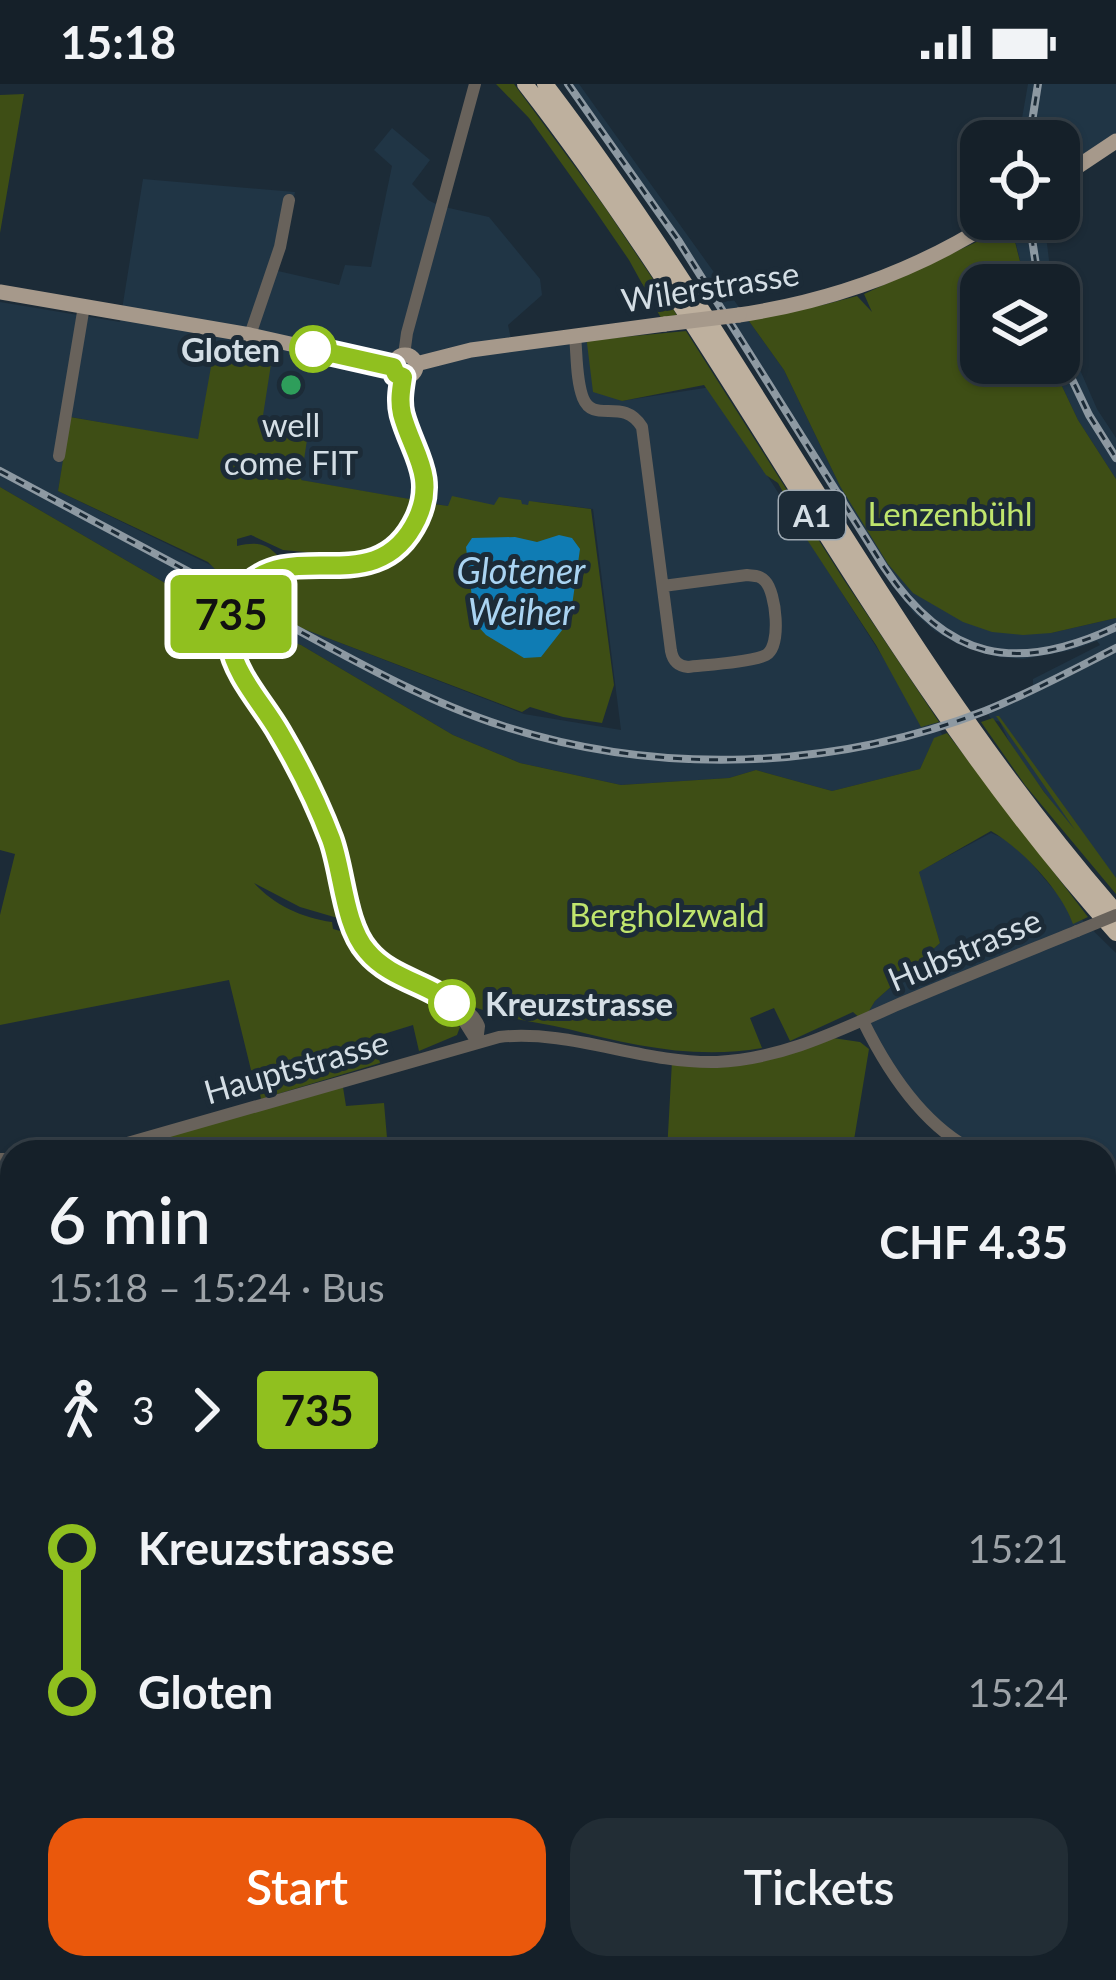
<!DOCTYPE html>
<html lang="en">
<head>
<meta charset="utf-8">
<style>
  :root { --surface:#152029; --page:#222d35; --text:#f1f3f6; --muted:#9da3a8; --line:#343e46; --accent:#ea580c }
  body { margin:0; font-family:Lato,sans-serif; background:var(--page); color:var(--text); height:100vh; display:flex; flex-direction:column; font-size:45px; white-space:nowrap }
  * { box-sizing:border-box; margin:0 }
  p { font-size:39px; color:var(--muted) }
  .icon { flex:none; width:66px; height:66px; fill:none; stroke:currentColor; stroke-width:2; stroke-linecap:round; stroke-linejoin:round }
  .map { position:relative; flex:1; overflow:hidden }
  .side { position:absolute; left:0px; top:1056px; width:1116px; height:840px; display:flex; flex-direction:column; background:var(--surface); border-radius:36px 36px 0 0; box-shadow:0 3px 9px #0004,0 0 0 3px var(--line) }
  .side>* { flex:none }
  .badge { padding:0 24px; border-radius:9px; font-size:42px; line-height:78px }
  .buttons { position:absolute; left:960px; top:36px; display:grid; gap:24px }
  .buttons a { display:grid; place-items:center; width:120px; height:120px; border-radius:24px; background:var(--surface); box-shadow:0 3px 9px #0004,0 0 0 3px var(--line); font-size:60px }
  .map>.badge { position:absolute; translate:-50% -50%; box-shadow:0 0 0 6px #fff }
  .legs { display:flex; align-items:center; gap:18px; height:132px; padding:0 48px; font-size:39px }
  .legs p { margin-inline-start:auto }
  .summary { display:flex; align-items:center; justify-content:space-between; height:204px; padding:0 48px }
  h1 { font-size:66px; font-weight:600; line-height:90px }
  .primary-button { display:flex; gap:24px; margin-top:auto; padding:24px 48px }
  .primary-button a { flex:1; height:138px; border-radius:36px; background:var(--accent); color:#fff; font-size:48px; font-weight:600; line-height:138px; text-align:center }
  .primary-button a+a { background:var(--page); color:var(--text) }
  ul { padding:0 48px; list-style:none }
  li { display:flex; align-items:center; gap:42px; height:144px; font-size:45px }
  li i { display:grid; place-items:center; width:18px; height:100%; margin:0 15px; background:currentColor }
  li i::after { content:''; width:30px; height:30px; margin:-15px; border:9px solid; border-radius:50%; background:var(--surface) }
  li p { margin-inline-start:auto }
  li:first-child i { background:linear-gradient(#0000 50%,currentColor 0) }
  li:last-child i { background:linear-gradient(currentColor 50%,#0000 0) }
  .status { display:flex; justify-content:space-between; align-items:center; height:84px; padding:0 60px; background:var(--surface); direction:ltr }
  .status svg { height:33px; fill:currentColor }
  .map>svg:first-child { display:block }
</style>
</head>
<body>
<div class="status"><b>15:18</b><svg viewBox="0 0 49 12"><path d="M0 12V9h3v3zM5 12V6h3v6zM10 12V3h3v9zM15 12V0h3v12zM26 1h20v11H26zM47 4h2v5h-2z"/></svg></div>
<div class="map">
<svg width="1116" height="1896" viewBox="0 0 1116 1896">
  <rect width="100%" height="100%" fill="#1c2b37"/>
  <path fill="#203545" fill-rule="evenodd" d="M563 0H579L784 286 840 402 1051 549 1116 534V803L1014 668 1000 638 991 635 984 623 1033 602V595L1100 561 1097 557 1072 566 1023 575 999 573 958 560 935 547 914 529 881 485 683 169Z
    M1028 0H1116V57L1059 90V57H1018Z
    M392 44 430 76 412 100 428 116 440 122 489 133 540 195 542 211 508 241 512 260 586 251 621 317 711 303 917 627 935 639 943 652 934 655 920 685 832 707 756 686 729 694 621 701 520 679 453 651 301 561 208 524 0 403V218L120 238 143 95 295 108 278 187 339 201 345 181 371 183 392 82 374 66ZM215 267 300 396 447 422 523 432 538 418 593 425 621 646 524 630 325 553 268 514 225 488 58 407 71 333 198 356Z
    M1010 135H1044L1052 201H1026Z
    M1059 230 1064 249 1097 325 1116 354V395L1078 336 1051 279H1059Z
    M991 749 1014 759 1066 820 1116 869V1117L1104 1113V1068H976L930 1036 863 937 875 917 940 859 918 788Z"/>
  <path fill="#3e4e15" d="M496 0H514L604 122 677 231 661 234 629 176 592 122 529 34Z
    M24 10 0 149V11Z
    M1011 142 1026 201H981V279H1051L1078 336 1116 395V534L1051 549 1023 551 992 548 963 538 913 509 888 480 840 402 784 286 746 233 823 221 857 212 872 228 864 210Z
    M686 247 844 496 939 638 921 643 876 561 785 422 789 419 778 399 766 391 704 301 622 317 593 308 586 251 593 256Z
    M214 266 271 280 262 338 308 349 301 396 415 416 393 450 378 463 349 472 283 466 251 451 237 455V462C255 458 266 458 279 473L256 482 241 492 215 485 208 478 58 407 70 333 198 355Z
    M0 403 208 524 203 556 207 574 237 564 236 540 239 526 268 542 269 550 301 561 453 651 520 679 621 701 729 694 756 686 832 707 920 685 934 654 947 649 1088 833 1073 840C1061 806 1022 765 991 747L919 788 940 859 875 917 863 937 853 928 790 957 774 924 750 934 762 964C695 976 632 961 568 945 544 939 519 937 495 930 464 921 393 888 372 864 366 858 362 848 358 840L300 823 254 799C274 821 302 834 332 838L333 845 344 848 363 882 433 918 460 943 457 951 419 967 413 941 374 953 380 979 261 1015 256 989 251 986 229 896 0 941V831L15 770 0 766Z
    M452 412 494 421 499 413 521 416 522 420 528 421 529 417 591 425 614 601 602 639 563 633 530 623 522 628 304 545 247 515C266 471 324 494 359 487 394 479 421 454 427 419L448 422Z
    M996 632H999L1116 794V810L1025 701 981 638 993 634 1044 708 1075 746Z
    M826 953 860 958 869 965 852 1068H667L672 977 719 978Z
    M342 997 346 1022 384 1019 387 1054 478 1068H116Z
    M1116 1161V1896H853L849 1893H818L816 1896H220L222 1893 217 1896H101L98 1884H478L481 1889 502 1891 512 1884H1104V1195Z
    M12 1513V1673L0 1652V1515Z"/>
  <path fill="#0f7cb4" d="M559 451 572 454 580 465 570 536 541 573 524 574 486 551 475 539 466 463 472 454 515 453 537 458Z"/>
  <g fill="none" stroke-linecap="round" stroke-linejoin="round">
    <path stroke="#68625b" stroke-width="12" d="M250 251 280 163 289 116
      M575 252C577 271 576 296 583 314 594 341 623 312 642 343L671 567C673 577 678 582 688 583 705 581 753 578 766 571 782 562 776 508 765 497 759 491 756 492 747 491L663 502
      M404 271 407 249 475 0
      M59 372 84 222
      M241 509C284 461 342 501 390 467 423 444 431 402 417 366 413 354 406 343 402 331 399 318 401 306 402 293
      M233 524C219 569 252 604 274 640 284 656 293 672 301 688 314 716 328 743 337 773 346 803 346 843 367 868 395 901 464 907 479 942L477 958
      M455 923 477 958
      M863 937C888 988 924 1043 976 1068
      M96 1068 499 953C571 945 643 980 717 978 783 975 840 946 899 920 958 895 1018 871 1077 847
      M0 1075H12
      M1104 1113 1116 1117
      M0 1134 12 1118
      M0 1455 12 1452
      M0 1682 5 1690 0 1698
      M1104 1704H1116"/>
    <path stroke="#a6998b" stroke-width="15" d="M1059 95 1116 57
      M0 208 250 251 393 283
      M739 231C833 217 917 187 997 135
      M394 282a11 11 0 1 1 22 0a11 11 0 1 1-22 0Z
      M416 280 471 266 665 240"/>
    <path stroke="#beb09e" stroke-width="16" d="M525 0C737 273 884 591 1116 849
      M545 0C749 267 894 574 1116 828"/>
    <g stroke="#8d99a2" stroke-width="8">
      <path id="rail" d="M568 0 678 156 884 483C947 577 1016 590 1116 543
        M1029 57 1038 0
        M1029 135 1039 201
        M1059 268 1089 331 1116 374
        M0 387C94 437 187 487 281 537 353 576 425 617 503 642 659 692 832 686 985 627 1030 609 1073 586 1116 564"/>
    </g>
    <use href="#rail" stroke="#1c2b37" stroke-width="3" stroke-dasharray="9" stroke-linecap="butt"/>
    <path stroke="#68625b" stroke-width="12" d="M233 524 241 509
      M1077 847 1116 831"/>
    <path stroke="#a6998b" stroke-width="15" d="M665 240 739 231"/>
  </g>
  <g fill="none" stroke-linecap="round" stroke-linejoin="round">
    <g stroke="#fff" stroke-width="27">
      <path id="line-1" d="M313 265 393 283 396 290 403 293C401 306 399 317 402 330 412 368 437 392 417 435 378 517 296 455 248 501 232 517 226 538 230 560 236 593 263 620 279 648 299 682 317 718 331 755 343 788 344 841 367 867 389 894 426 899 452 919"/>
    </g>
    <use href="#line-1" stroke="#90c01f" stroke-width="18"/>
  </g>
  <g fill="#fff" stroke="#90c01f" stroke-width="6">
    <circle cx="313" cy="265" r="21"/>
    <circle cx="452" cy="919" r="21"/>
  </g>
  <circle fill="#2e9e5b" stroke="#1c2b37" stroke-width="4.5" cx="291" cy="301" r="12"/>
  <g text-anchor="middle" dominant-baseline="central" stroke-width="10" stroke-linejoin="round" paint-order="stroke">
    <rect fill="#1c2b37" stroke="#9da8b1" stroke-width="3" x="779" y="407" width="66" height="48" rx="9"/>
    <g font-size="30" font-weight="bold" fill="#d4dee5">
      <text x="812" y="431">A1</text>
    </g>
    <g font-size="33" fill="#d4dee5" stroke="#1c2b37">
      <text transform="translate(710 202) rotate(-9)">Wilerstrasse</text>
      <text transform="translate(964 865) rotate(-23)">Hubstrasse</text>
      <text transform="translate(296 982) rotate(-16)">Hauptstrasse</text>
    </g>
    <g font-size="33" font-weight="bold" fill="#d4dee5" stroke="#1c2b37" text-anchor="end">
      <text x="280" y="265">Gloten</text>
      <text x="485" y="919" text-anchor="start">Kreuzstrasse</text>
    </g>
    <g font-size="33" fill="#d4dee5" stroke="#1c2b37">
      <text x="291" y="340">well<tspan x="291" dy="38">come FIT</tspan></text>
    </g>
    <g font-size="33" fill="#c0e56d" stroke="#1c2b37">
      <text x="950" y="429">Lenzenbühl</text>
      <text x="667" y="830">Bergholzwald</text>
    </g>
    <g font-size="36" font-style="italic" fill="#aad4f2" stroke="#1c2b37">
      <text x="521" y="486">Glotener<tspan x="521" dy="41">Weiher</tspan></text>
    </g>
  </g>
</svg>
<div class="buttons">
<a><svg class="icon" aria-label="locate" viewBox="0 0 24 24"><circle cx="12" cy="12" r="6"/><path d="M12 2v4M12 18v4M2 12h4M18 12h4"/></svg></a>
<a><svg class="icon" aria-label="layers" viewBox="0 0 24 24"><path d="M12 4l9 5-9 5-9-5zM3 14l9 5 9-5"/></svg></a>
</div>
<b class="badge" style="left:231px;top:530px;background:#90c01f;color:#111">735</b>
<section class="side">
<div class="summary"><div><h1>6 min</h1><p>15:18 – 15:24 · Bus</p></div><b>CHF 4.35</b></div>
<div class="legs"><svg class="icon" aria-label="walk" viewBox="0 0 24 24"><circle cx="13" cy="4" r="2"/><path d="M13 8l-2 6 4 7M11 14l-3 7M7 12l3-4h3l4 4"/></svg>3<svg class="icon" aria-label="forward" viewBox="0 0 24 24"><path d="M9 5l7 7-7 7"/></svg><b class="badge" style="background:#90c01f;color:#111">735</b></div>
<ul>
<li><i style="color:#90c01f"></i><b>Kreuzstrasse</b><p>15:21</p></li>
<li><i style="color:#90c01f"></i><b>Gloten</b><p>15:24</p></li>
</ul>
<div class="primary-button"><a>Start</a><a>Tickets</a></div>
</section>
</div>
</body>
</html>
